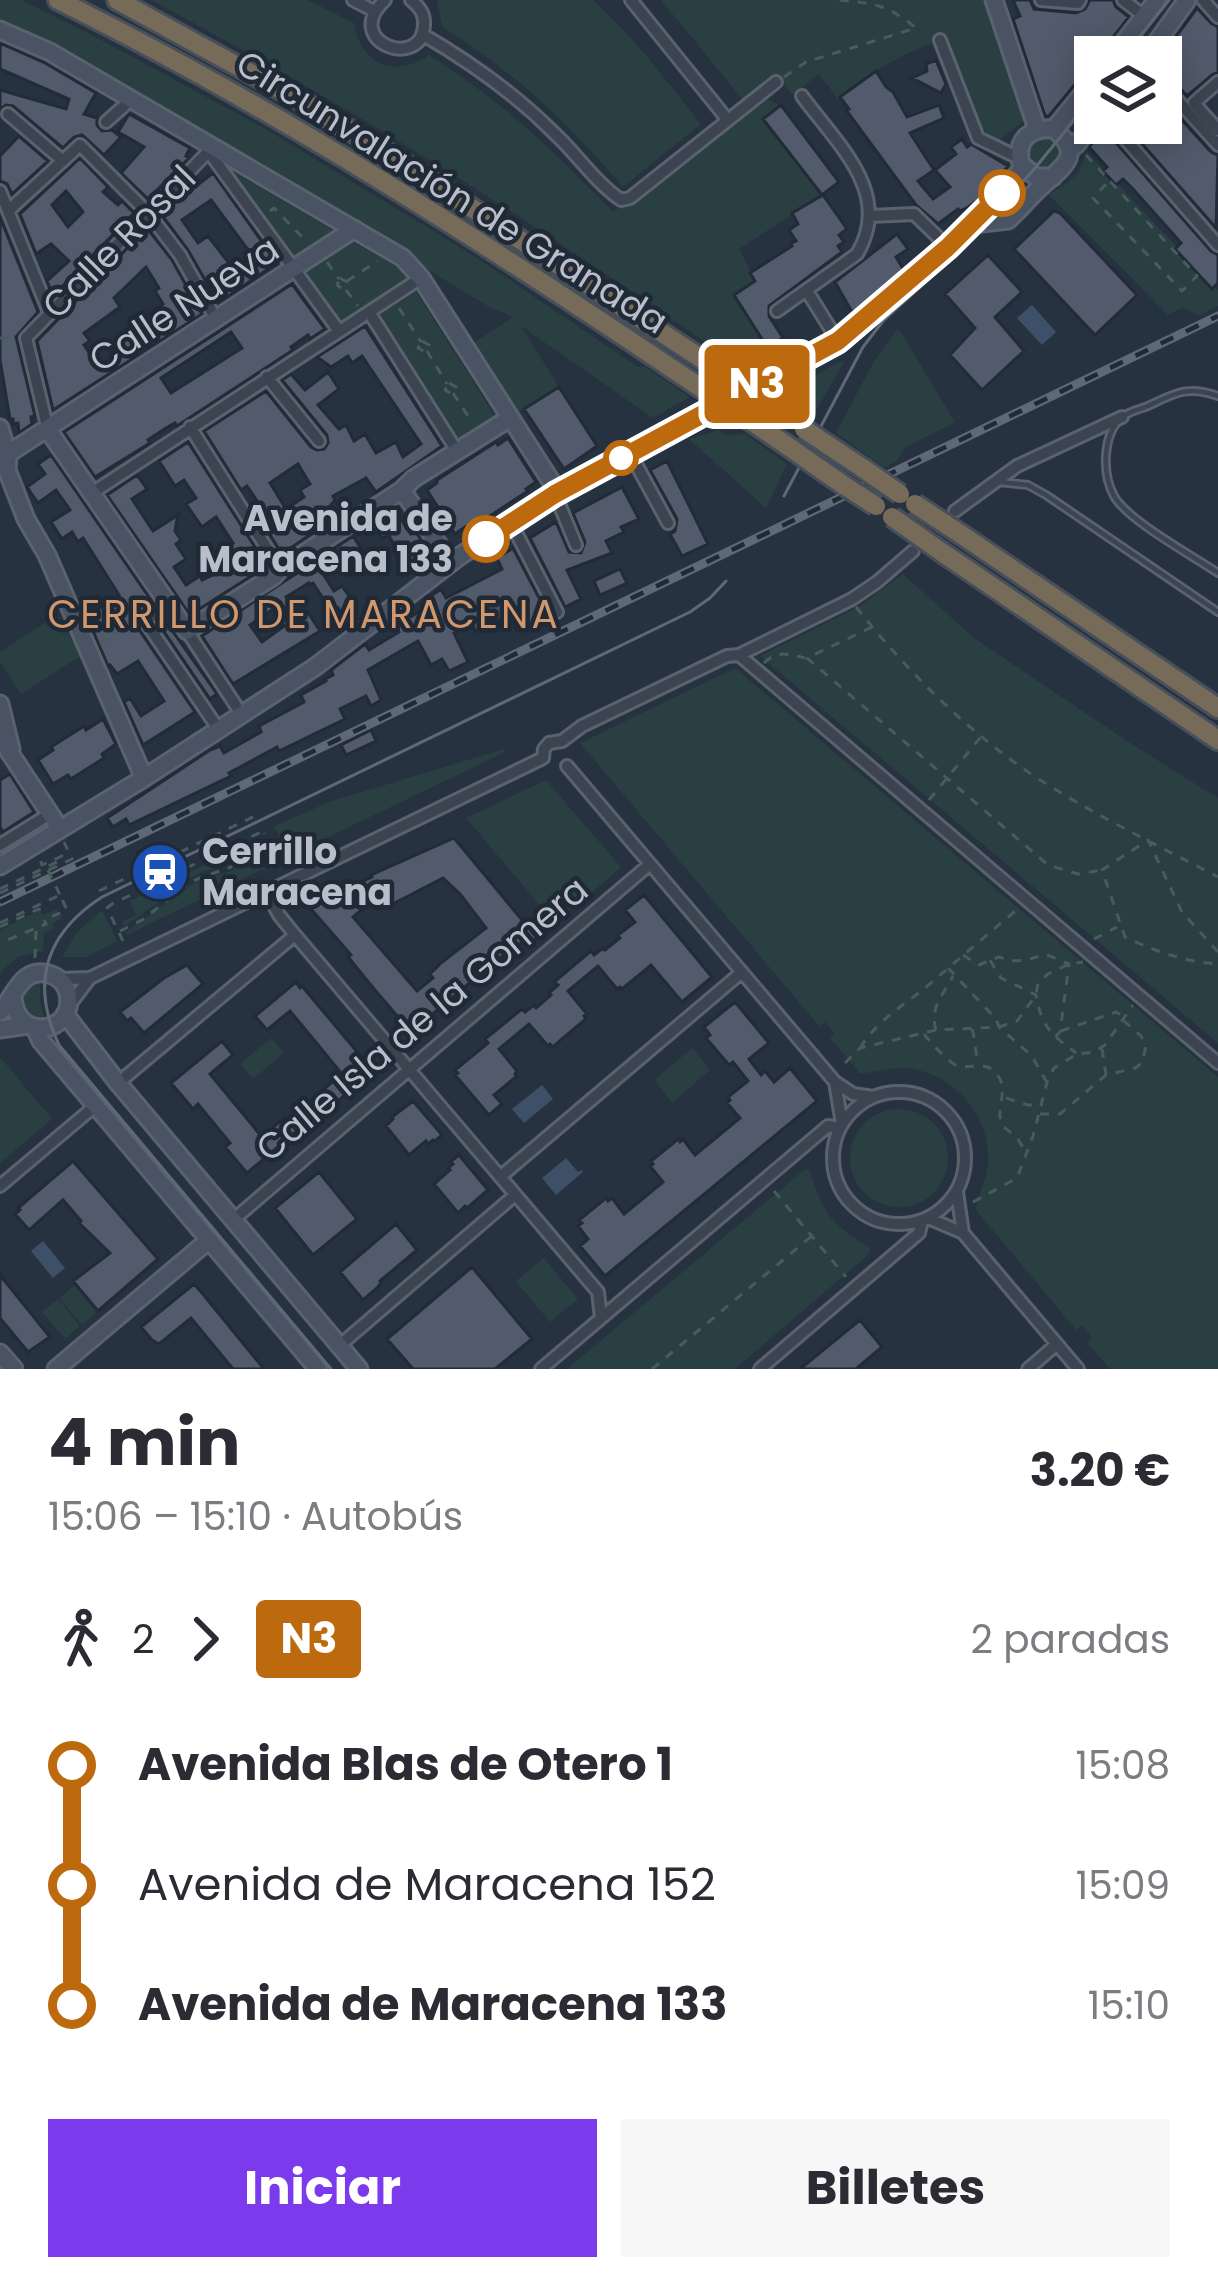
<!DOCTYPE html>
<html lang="es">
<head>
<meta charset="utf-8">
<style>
  :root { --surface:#fff; --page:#f7f7f7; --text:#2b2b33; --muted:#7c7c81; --accent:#7c3aed }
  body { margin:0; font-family:Poppins,sans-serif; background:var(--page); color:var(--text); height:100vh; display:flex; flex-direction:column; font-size:45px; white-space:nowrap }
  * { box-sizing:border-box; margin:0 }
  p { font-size:39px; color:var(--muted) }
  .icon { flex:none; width:66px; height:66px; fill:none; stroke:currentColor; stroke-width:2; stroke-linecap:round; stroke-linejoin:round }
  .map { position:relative; height:1369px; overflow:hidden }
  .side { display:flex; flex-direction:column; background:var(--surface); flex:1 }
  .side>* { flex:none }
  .badge { padding:0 24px; border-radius:9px; font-size:42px; line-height:78px }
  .fabs { position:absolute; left:1074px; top:36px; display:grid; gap:24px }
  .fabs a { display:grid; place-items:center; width:108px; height:108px; border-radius:0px; background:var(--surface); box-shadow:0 6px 30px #0003; font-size:60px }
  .map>.badge { position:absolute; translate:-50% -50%; box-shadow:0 0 0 6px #fff }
  .legs { display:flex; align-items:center; gap:18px; height:132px; padding:0 48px; font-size:39px }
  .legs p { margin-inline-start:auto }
  .headline { display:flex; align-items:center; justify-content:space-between; height:204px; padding:0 48px }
  h1 { font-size:66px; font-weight:700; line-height:90px }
  .cta { display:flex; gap:24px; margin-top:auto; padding:24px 48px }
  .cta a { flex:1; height:138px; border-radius:0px; background:var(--accent); color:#fff; font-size:48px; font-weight:700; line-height:138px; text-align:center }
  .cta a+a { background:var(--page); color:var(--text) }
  ul { padding:0 48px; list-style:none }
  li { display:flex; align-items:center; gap:42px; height:120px; font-size:45px }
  li i { display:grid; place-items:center; width:18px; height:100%; margin:0 15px; background:currentColor }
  li i::after { content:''; width:30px; height:30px; margin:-15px; border:9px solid; border-radius:50%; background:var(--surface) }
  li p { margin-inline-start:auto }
  li:first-child i { background:linear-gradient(#0000 50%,currentColor 0) }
  li:last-child i { background:linear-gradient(currentColor 50%,#0000 0) }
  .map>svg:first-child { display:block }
</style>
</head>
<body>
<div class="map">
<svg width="1218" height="1369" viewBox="0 0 1218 1369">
  <rect width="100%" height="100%" fill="#273240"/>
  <path fill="#293f41" d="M0 0H21L88 33 264 128 474 256 638 367H646L690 397 653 418 521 326 559 387 517 413 473 343 513 317 491 308 425 268 420 261 86 66 0 24Z
    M151 0H308L354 23C361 65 394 79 429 55 501 100 553 150 612 211L637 201 766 98 780 106 764 120 822 195 739 249 755 281 767 347 776 357 761 360 742 371C690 329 633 292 577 255 440 163 297 78 151 0Z
    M437 0H593C634 37 667 81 701 124L623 187C566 121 516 73 442 27Z
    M661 0H986L1027 118 1000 140 982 135 944 40C906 51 869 72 838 99L819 74 792 95 777 76 743 100Z
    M1029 151a16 16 0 1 1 32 0a16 16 0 1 1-32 0Z
    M1086 151 1218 290V306L1198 316 1184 307 1168 315 1048 194C1070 184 1080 175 1086 151Z
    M227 168 336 232 293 260Z
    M351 241 402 270 408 277 339 323 303 272Z
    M416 292 497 419 457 444 376 317Z
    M898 328 955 422 906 447 897 460 885 468 836 433 873 363Z
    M845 360 812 418 779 396C788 391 799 387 808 381 821 373 829 365 845 360Z
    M719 430 726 435 745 434 787 464 766 508 689 439Z
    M903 574 975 639 1141 750 1218 798V1043L760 656 860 606Z
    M57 615 82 655 21 694 0 662V652Z
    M735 668 1218 1077V1369H1110L1087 1343 1092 1337 1082 1326 1076 1330 976 1210C978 1194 986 1181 988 1165 992 1116 954 1073 906 1068 890 1067 875 1073 860 1073L830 1038 834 1033 825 1022 819 1026 580 743Z
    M504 749 505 752 289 856 274 826 332 801Z
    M546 780 621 867 589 895 583 890 571 901 575 906 554 922 466 818Z
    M247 844C228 875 214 862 189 879 167 894 147 913 124 926L122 922 136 915 130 901Z
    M255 849 265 868 127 935 126 932 197 881 232 871Z
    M57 909 62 919 53 923V929L44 934 43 951 17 957 0 973V930L39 911 44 915Z
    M102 910 117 941 86 957H62L77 932Z
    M40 980V1001L45 1021C26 1021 16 1005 25 988Z
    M271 1038 284 1053 253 1079 240 1064Z
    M692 1048 710 1070 672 1103 654 1080Z
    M0 1057 52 1119 0 1163Z
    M850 1158a49 49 0 1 1 98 0a49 49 0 1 1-98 0Z
    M808 1169C820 1195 819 1210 845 1231 853 1238 862 1241 870 1249L868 1255 735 1369H567L804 1170Z
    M544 1258 578 1299 550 1322 516 1281Z
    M75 1285 97 1312 82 1325 59 1298Z
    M58 1299 80 1326 65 1339 42 1312Z"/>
  <path fill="#3e5068" d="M1032 305 1056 332 1042 345 1017 318Z
    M542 1085 553 1099 524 1123 512 1109Z
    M566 1158 578 1172 581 1170 583 1172 556 1195 542 1178Z
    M43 1241 65 1268 53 1278 31 1251Z"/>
  <path fill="#515b6b" stroke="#222b37" stroke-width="3" fill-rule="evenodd" d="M1013 0H1030L1034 9 1076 13 1085 9 1090 0H1113L1116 7 1129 17 1103 50 1100 57H1095V67L1086 71 1049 116H1045L1013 19 1020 16Z
    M1197 8 1211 23 1218 27V72L1212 75 1187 96 1168 75 1161 72V57Z
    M0 43 45 63 96 93 84 114 97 118V125L102 131 112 130 121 137 104 155 82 135 74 137 63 148 13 106 6 105 0 109V90L66 109 69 99 0 69Z
    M936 60 946 84 941 93 912 78 927 71 926 64Z
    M876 71 886 87 893 92 907 117 939 105 944 118 910 133 934 170 918 181 933 199 950 187 935 170 956 154 951 147 962 139 967 147 971 144 1008 166 979 199 967 208 960 211 958 209 938 224 916 205 846 110 849 109 840 97Z
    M1161 97 1211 152 1218 155 1216 228 1129 129 1136 123 1141 128 1147 123 1161 139Z
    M781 105 839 182 822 195 763 119Z
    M129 114 190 148 186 156 189 158 148 199 121 173 144 147 118 132Z
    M1104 129 1211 251 1218 255V283L1212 289 1175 249 1181 243 1133 189 1123 179 1116 185 1103 171 1107 167 1089 147Z
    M19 136 48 161 12 194 7 184 0 181V156Z
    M80 158 108 187 103 192 118 205 122 201 134 213 53 296 47 281 69 261 51 244 36 254 20 214ZM66 191 83 212 68 227 52 205Z
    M213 173 277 263 218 303 188 250 161 214 183 192 194 185 195 187ZM211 200 252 255 235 271 208 236 198 243 182 220Z
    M823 195 847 229 839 235 844 242 838 246 842 252 769 306V316L783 338 767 347 734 295 755 281 750 273 792 246 791 243 796 241 789 230 798 224 792 213Z
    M1054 211 1060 213 1137 295 1095 335 1014 249Z
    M0 217 38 312 16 337 35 416 31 417 32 424 19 433 18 423 13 424V419H10L0 360Z
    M147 228 172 260 202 314 53 410 37 341ZM146 267 159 288 155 291 163 304 140 320 142 324 112 346 118 357 100 369 84 345 90 341 84 333 120 307 114 298Z
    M897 234 908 249 896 257 905 272 870 302 852 312 835 282Z
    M988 255 1022 292 995 317 1024 351 982 390 950 355 975 328 945 294Z
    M292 284 325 329 310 339 308 335 291 347 293 350 177 426 175 423 166 428 148 440 150 443 95 477 64 432ZM231 332 242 348 171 393 161 378Z
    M365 326 442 446 376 492 366 478 333 496 335 500 330 506 307 520 314 532 282 554 263 524 269 519 247 486 241 490 204 431 266 391 311 447 317 450 324 449 328 443 327 435 282 380 291 374 305 390 328 372 339 389 318 405 339 429 346 425 354 441 365 434 376 453 396 442 403 457 421 444 362 356 352 363 348 356 331 367 317 357ZM298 464 310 484 300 490 304 497 286 509 270 483Z
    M559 387 597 446 564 469 524 409Z
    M508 438 536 482 526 489 528 491 467 531 465 527 455 534 427 490 437 483V480L496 442 498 445Z
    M188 442 267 566 190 615 107 495 137 475 147 489 132 499 153 531 178 515 175 531 181 540 176 544 186 559 174 567 186 585 200 576 202 580 224 570 237 561 228 547 233 543 216 517 202 527 186 504 196 498 184 480 175 486 159 461Z
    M51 455 153 603 137 616 136 625 195 712 143 745 124 702 130 698 141 716 164 701 138 661 117 674 110 665 108 666 87 617 119 595 83 538 78 542 72 532 62 539 51 522 70 510 56 490 38 503 27 487 45 474 38 464Z
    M667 461 708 544 682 556 670 534 675 531 677 519 650 470Z
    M622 487 639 519 621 527 624 532 606 541 612 553 567 570 581 599 565 607 530 538 556 522 569 552 581 553 585 542 573 513Z
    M394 509 411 534 415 531 432 556 410 571 389 536 382 538 373 525Z
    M353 536 369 561 351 575 343 562 323 574 334 591 342 586 356 606 342 615 338 608 332 612 313 583 310 585 309 583 286 597 298 616 307 611 320 631 233 684 202 636ZM273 609 284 626 262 642 250 625Z
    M513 548 548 615 517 631 509 615 476 632 472 624 454 633 468 662 449 671 442 659 431 665 418 641 368 670 381 700 371 706 366 696 340 709 345 719 279 751 277 747 229 773 231 776 129 825 126 819 113 827 107 818 210 750 220 746 224 753 261 732 259 726 304 702 301 695 326 681 325 679 333 675 331 670 365 644 369 650 399 632 394 622 409 610 412 616 431 604 428 598 441 589 446 598 502 569 497 558Z
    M620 569 627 583 600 595 594 581Z
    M164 619 217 694 210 699 158 623Z
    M103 719 116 744 102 754 104 758 71 779 68 775 53 784 38 760 53 750 51 747 84 726 86 730Z
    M371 730 376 741 346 755 341 745Z
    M10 774 34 812 3 832 0 827V780Z
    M454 838 537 938 528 945 524 941 502 956 411 1032 374 989 348 957 351 955 311 909 323 899 326 902 336 893 372 877 371 875ZM443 878 460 894 486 928 441 963 430 974 433 978 417 991 353 917 371 902 377 910 385 908Z
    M158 843 174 878 155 888 138 852Z
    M644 895 712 977 682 1002 651 965 622 989 620 987 617 989 598 966 568 991 587 1014 584 1016 586 1019 562 1039 553 1047 550 1044 548 1046 529 1024 499 1049 517 1071 515 1074 517 1076 494 1095 502 1104 489 1115 455 1075 458 1073 455 1070 488 1043 485 1039 522 1009 525 1012 534 1005 536 1008 551 995 549 993 558 985 554 982 591 951 594 955 603 948 605 950 620 938 618 935 635 922 625 910Z
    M187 965 203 984 144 1033 131 1018 127 1021 120 1012 164 978Z
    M296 982 300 988 302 986 369 1066 367 1068 371 1073 331 1107 319 1093 342 1074 309 1034 290 1011 267 1030 255 1016Z
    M735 1002 769 1043 749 1059 761 1075 765 1071 774 1082 790 1068 817 1101 605 1276 580 1246 588 1239 578 1226 582 1223 579 1220 606 1198 608 1201 612 1198 624 1214 663 1182 650 1166 653 1164 651 1161 672 1144 678 1139 680 1142 683 1139 695 1155 740 1118 727 1103 730 1100 728 1097 748 1081 733 1062 729 1065 706 1038 710 1035 704 1027Z
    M222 1041 233 1055 210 1074 262 1137 285 1117 297 1131 247 1173 225 1147 230 1143 198 1104 193 1109 171 1083Z
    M413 1101 442 1135 435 1141 433 1140 428 1144 426 1141 409 1155 386 1126 393 1119 392 1117Z
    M459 1155 488 1190 467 1208 465 1206 458 1213 434 1184 450 1170 448 1168 453 1164 450 1162Z
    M73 1161 158 1259 98 1311 73 1281 110 1253 79 1223 81 1221 63 1200 29 1230 15 1214 20 1210 18 1208Z
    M319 1172 357 1219 313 1255 275 1208Z
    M396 1224 417 1250 380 1281 381 1283 377 1288 363 1300 340 1272Z
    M472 1267 532 1339 495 1369H413L387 1339Z
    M0 1275 50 1337 28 1352 0 1318Z
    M194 1284 202 1293 264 1369H233L191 1318 159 1344 152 1340 141 1327Z
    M860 1320 882 1347 856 1369H800Z"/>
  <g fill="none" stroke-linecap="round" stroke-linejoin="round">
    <g stroke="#59626d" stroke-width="10">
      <path id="lane" d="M1218 396C1188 385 1175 393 1148 406 1140 409 1128 412 1122 417 1102 435 1102 474 1114 496 1127 520 1193 556 1218 573
        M999 482 1028 485 1046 495 1218 612"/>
    </g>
    <g stroke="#59626d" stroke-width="16">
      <path id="street" d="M353 0 374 11
        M385 0C340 41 422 72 424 25 425 13 419 7 411 0
        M631 0 727 119
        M1041 0 1078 3 1080 0
        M1123 0 1144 16
        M1203 0 1218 17
        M422 34C470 62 514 93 553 132 576 153 595 182 621 200L630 198 776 82
        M940 40 978 138 1019 158
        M1161 82 1218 145
        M1218 82 1194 103 1218 130
        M8 114 63 161
        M106 122 124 106 129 98
        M1111 123 1218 245
        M209 152 339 331
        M0 191 49 312
        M8 211 80 145 148 213 180 255 216 319
        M871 216 914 214 948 247
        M807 291 838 341
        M777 311 857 254C894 193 836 143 802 96
        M369 312 457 451
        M267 377 319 441
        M190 427 280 569
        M48 430 26 338 213 147
        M630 453 668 523
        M92 493 421 278
        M555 494 576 545
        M955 511 1017 466 1122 417
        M511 523 557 612
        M169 604 145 621 219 730
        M187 631 242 715
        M739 655 1218 1063
        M543 758 544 749 549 743 562 741 582 726 727 656 739 655 852 599 877 582 913 551
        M567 766 835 1082 853 1094 873 1097
        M0 845 50 814
        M267 892 279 915 295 935 598 1292 601 1318
        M59 979 90 978 543 758
        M68 1007 90 978
        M835 1082 842 1124
        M118 1083 295 935
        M833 1158a66 66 0 1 1 132 0a66 66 0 1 1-132 0Z
        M500 1177 742 972
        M0 1186 95 1106
        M957 1192 963 1233
        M928 1218 963 1233 1078 1369
        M233 1220 650 864
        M339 1346 515 1195
        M541 1369 828 1126 840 1128
        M760 1369 919 1233 922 1221
        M1028 1369 1057 1344"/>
    </g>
    <g stroke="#59626d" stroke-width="21">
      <path id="secondary" d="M994 0 1037 129
        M0 30 50 52 403 258 421 278 551 481 555 494
        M1112 57 1157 0
        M1146 57 1187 0
        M1054 129 1095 79
        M1069 150 1076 145 1095 121
        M973 224 1008 220C1021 209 1031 195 1044 184 1064 166 1084 154 1054 129 1030 127 1015 140 1021 164L1036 177H1053
        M761 382C786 369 813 358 836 342 906 294 968 231 1023 168
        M0 428 8 456 7 470 26 519 47 555 144 778
        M48 430 187 631 274 576 280 569 402 490 413 479 510 418
        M0 459 354 229
        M402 490 451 563
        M0 704 11 749
        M0 738 60 829
        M0 866 144 778 315 667 460 556 555 494 711 409
        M0 1012C15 997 21 966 49 974 59 977 66 984 68 994 76 1033 16 1044 13 997
        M65 1014 118 1083 359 1369
        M35 1028 41 1041 318 1369
        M0 1029 28 1025
        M0 1353 14 1369
        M56 1369 209 1240"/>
    </g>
    <g stroke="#464f5a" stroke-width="24">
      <path id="highway" d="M58 0C276 108 481 240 683 376
        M117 0 303 102 391 155 708 363
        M760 427 792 449
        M828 445 864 469
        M816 466 845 486
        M959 533 1218 708
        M943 553 1218 740"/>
    </g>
    <path stroke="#485c5e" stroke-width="3" stroke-dasharray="9 9" stroke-linecap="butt" d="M784 77 806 62 916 28C886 4 876 4 839 0
      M1086 155 1197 276 1182 291 1093 198 1110 180
      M270 211 274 208 306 241
      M327 262 339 279
      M340 278 347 282 343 289 337 285Z
      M347 281 378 261
      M346 290 358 306
      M399 308 421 342
      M0 338 16 336
      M422 341 429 345 425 352 418 348Z
      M427 351 447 384
      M449 383 456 387 452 394 445 390Z
      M453 393 472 422
      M856 607C906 670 965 729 1031 774 1090 813 1155 844 1218 877
      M872 627 807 658 1048 865 1078 874 1102 870
      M100 644 126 625 130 631 135 628
      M764 663C777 650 789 654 805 658
      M929 800 980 738
      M260 844 272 869
      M0 889 63 859 62 856 42 865 40 860
      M99 891 255 816
      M0 893 72 859 64 842
      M0 923 60 895 67 910 44 920 46 924 0 943
      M0 927 39 909 44 919
      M120 931 142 920 192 881 231 867 253 846 266 839 264 833
      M1094 939 1117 927
      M123 941 107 908 112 904 263 831
      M1218 952 1182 912 1148 840 1102 870 1125 937C1155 951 1184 962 1218 964
      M963 955 979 965 999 957C1017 964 1028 960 1045 954L1069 964 1060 1032 1054 1038
      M35 958 36 931
      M990 960 1001 978 1036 995C1042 1028 1051 1034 1076 1053
      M948 968 996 1019 999 1027 1032 1056 1046 1081
      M972 1029C976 1041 974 1053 980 1064
      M936 1030C929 1007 943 996 953 976
      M1061 1031 1116 1012 1124 1017
      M924 1034C929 1041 950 1064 958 1066 970 1069 983 1061 994 1071 1009 1085 999 1101 1000 1117 1001 1129 1010 1130 1017 1138 1021 1143 1023 1149 1027 1154
      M860 1048C880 1017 904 1006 931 983 960 958 989 933 1019 908
      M1102 1049 1106 1075
      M845 1063 860 1048 936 1030 999 1027 1017 1021 1036 995 1038 983 1048 974 1069 964 1083 962
      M1006 1098 1028 1105H1043
      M1040 1114H1060L1106 1075 1135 1068 1142 1063 1146 1046 1141 1036 1124 1021
      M774 1191 846 1277
      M973 1202 1017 1178 1033 1136 1047 1082 1054 1068 1077 1054 1094 1052 1105 1045 1133 1005
      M652 1369 812 1236"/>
    <use href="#lane" stroke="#3b4450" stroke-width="4.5"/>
    <use href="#street" stroke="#3b4450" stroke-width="10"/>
    <use href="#secondary" stroke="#4a5363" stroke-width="15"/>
    <use href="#highway" stroke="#766a59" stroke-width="18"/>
    <path stroke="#5e6877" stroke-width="3" d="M1124 57 1169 0
      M784 496 863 347 883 321 955 255 1030 174 1095 95
      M331 1369 59 1045C30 983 45 934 102 897L690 612 710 598 726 581"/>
    <g stroke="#5e6877" stroke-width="9">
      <path id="rail" d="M0 902 1218 316"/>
    </g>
    <use href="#rail" stroke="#202936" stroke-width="4.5" stroke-dasharray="14" stroke-linecap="butt"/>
    <g stroke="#464f5a" stroke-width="24" stroke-linecap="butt">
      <path id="highway-bridge" d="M708 363 780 412
        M683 376 760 427
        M804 429 828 445
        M792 449 816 466
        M864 469 900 494
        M845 486 876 506
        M915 504 959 533
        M892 517 943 553"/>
    </g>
    <path stroke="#485c5e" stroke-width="3" stroke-dasharray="9 9" stroke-linecap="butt" d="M48 870 60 895"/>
    <use href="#highway-bridge" stroke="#766a59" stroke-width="18"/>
  </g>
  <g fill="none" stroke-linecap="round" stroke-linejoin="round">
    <g stroke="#fff" stroke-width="27">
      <path id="line-1" d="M486 539 555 494 838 341 948 247 1002 193"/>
    </g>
    <use href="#line-1" stroke="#bd6a0f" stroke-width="18"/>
  </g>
  <defs>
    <g id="station-disc" transform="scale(3)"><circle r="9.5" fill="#1a4fb4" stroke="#202936"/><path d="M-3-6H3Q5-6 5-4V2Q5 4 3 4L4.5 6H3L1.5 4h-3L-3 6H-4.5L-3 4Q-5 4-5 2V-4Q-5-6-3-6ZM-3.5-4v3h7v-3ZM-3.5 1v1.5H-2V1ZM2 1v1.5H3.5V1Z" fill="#fff"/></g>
  </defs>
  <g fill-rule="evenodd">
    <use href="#station-disc" x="160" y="872"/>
  </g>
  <g fill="#fff" stroke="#bd6a0f" stroke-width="6">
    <circle cx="1002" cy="193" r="21"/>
    <circle cx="621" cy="458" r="15"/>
    <circle cx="486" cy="539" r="21"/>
  </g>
  <g text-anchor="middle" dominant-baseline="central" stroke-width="9" stroke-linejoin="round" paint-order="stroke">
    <g font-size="36" fill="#b8bfca" stroke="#202936">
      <text transform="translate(452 192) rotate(32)">Circunvalación de Granada</text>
      <text transform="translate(119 242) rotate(-45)">Calle Rosal</text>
      <text transform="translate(184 304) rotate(-33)">Calle Nueva</text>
      <text transform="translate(422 1019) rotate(-40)">Calle Isla de la Gomera</text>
    </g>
    <g font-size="36" font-weight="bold" fill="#b8bfca" stroke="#202936" text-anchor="end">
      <text x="453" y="518">Avenida de<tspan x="453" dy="41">Maracena 133</tspan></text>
    </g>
    <g font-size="36" font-weight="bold" fill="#b8bfca" stroke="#202936" text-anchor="start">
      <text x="202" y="851">Cerrillo<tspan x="202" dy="41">Maracena</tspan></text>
    </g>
    <g font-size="39" letter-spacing="3" fill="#d1976d" stroke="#202936">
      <text x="304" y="614">CERRILLO DE MARACENA</text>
    </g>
  </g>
</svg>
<div class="fabs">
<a><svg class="icon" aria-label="layers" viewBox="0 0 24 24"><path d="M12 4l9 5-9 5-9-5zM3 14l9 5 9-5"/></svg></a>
</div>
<b class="badge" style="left:757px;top:384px;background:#bd6a0f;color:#fff">N3</b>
</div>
<section class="side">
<div class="headline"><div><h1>4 min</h1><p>15:06 – 15:10 · Autobús</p></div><b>3.20 €</b></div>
<div class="legs"><svg class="icon" aria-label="walk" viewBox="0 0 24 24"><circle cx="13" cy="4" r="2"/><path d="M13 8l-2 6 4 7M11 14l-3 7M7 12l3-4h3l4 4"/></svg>2<svg class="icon" aria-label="forward" viewBox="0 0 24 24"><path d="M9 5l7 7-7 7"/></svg><b class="badge" style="background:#bd6a0f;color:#fff">N3</b><p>2 paradas</p></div>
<ul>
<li><i style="color:#bd6a0f"></i><b>Avenida Blas de Otero 1</b><p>15:08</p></li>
<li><i style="color:#bd6a0f"></i><span>Avenida de Maracena 152</span><p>15:09</p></li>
<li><i style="color:#bd6a0f"></i><b>Avenida de Maracena 133</b><p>15:10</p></li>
</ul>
<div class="cta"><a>Iniciar</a><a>Billetes</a></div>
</section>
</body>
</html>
